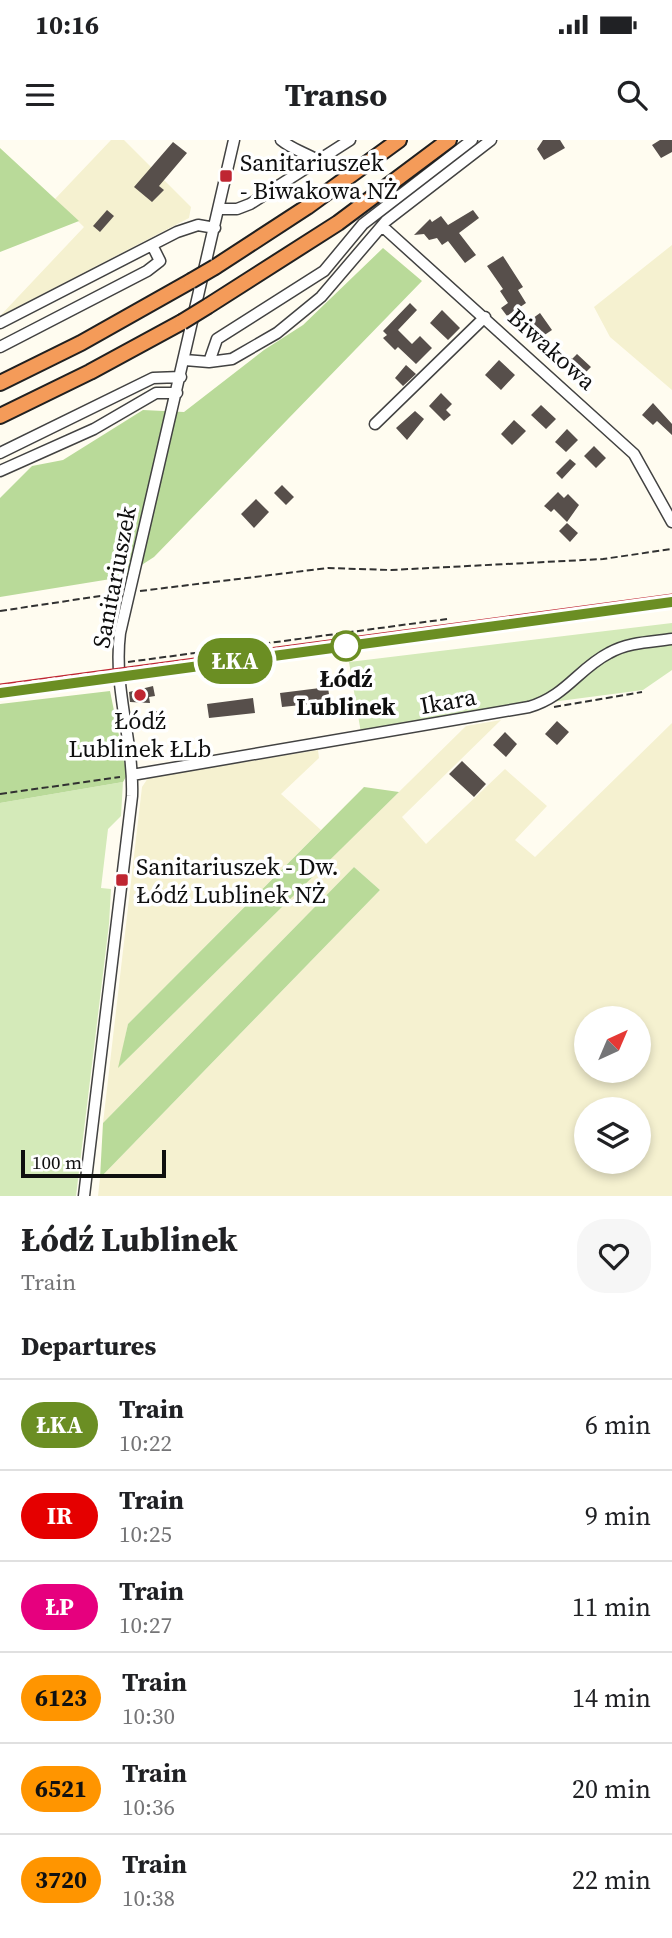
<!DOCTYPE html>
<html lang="en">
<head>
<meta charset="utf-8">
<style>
  :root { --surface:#fff; --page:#f6f6f6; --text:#202124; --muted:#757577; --line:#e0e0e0 }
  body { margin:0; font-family:"Source Serif 4",serif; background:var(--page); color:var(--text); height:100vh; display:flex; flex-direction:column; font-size:26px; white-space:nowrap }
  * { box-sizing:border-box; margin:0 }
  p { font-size:23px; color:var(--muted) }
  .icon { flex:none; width:38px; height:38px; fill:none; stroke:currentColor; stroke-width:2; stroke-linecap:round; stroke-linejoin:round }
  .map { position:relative; height:1056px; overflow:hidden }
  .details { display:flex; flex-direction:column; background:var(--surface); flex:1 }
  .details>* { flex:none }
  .badge { padding:0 14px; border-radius:23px; font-size:24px; line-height:46px }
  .needle { width:46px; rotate:44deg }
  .fabs { position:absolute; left:574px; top:866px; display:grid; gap:14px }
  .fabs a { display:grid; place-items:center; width:77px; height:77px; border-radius:50%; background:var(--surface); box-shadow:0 4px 10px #0003; font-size:35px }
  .scale { position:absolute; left:21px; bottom:18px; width:145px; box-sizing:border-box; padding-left:7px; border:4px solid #0f0f0f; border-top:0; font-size:19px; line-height:24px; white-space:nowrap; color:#0f0f0f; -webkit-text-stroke:5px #fff; paint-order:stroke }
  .map>.badge { position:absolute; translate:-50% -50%; box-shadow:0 0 0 4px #fff }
  h2 { padding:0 21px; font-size:26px; line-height:63px }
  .round { display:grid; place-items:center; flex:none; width:74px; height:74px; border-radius:28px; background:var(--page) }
  .head { display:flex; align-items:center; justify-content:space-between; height:119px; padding:0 21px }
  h1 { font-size:33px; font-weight:700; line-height:52px }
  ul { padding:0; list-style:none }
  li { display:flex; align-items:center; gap:21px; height:91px; padding:0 21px; border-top:2px solid var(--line) }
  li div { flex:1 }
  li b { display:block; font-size:26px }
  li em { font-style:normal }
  li .badge { min-width:77px; font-weight:700; text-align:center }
  .status { display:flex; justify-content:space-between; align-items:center; height:49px; padding:0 35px; background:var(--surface); direction:ltr }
  .status svg { height:19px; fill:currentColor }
  header { display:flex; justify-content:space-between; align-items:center; height:91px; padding:0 21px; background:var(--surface); font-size:32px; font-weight:700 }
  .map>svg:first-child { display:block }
</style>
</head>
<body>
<div class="status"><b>10:16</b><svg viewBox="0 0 49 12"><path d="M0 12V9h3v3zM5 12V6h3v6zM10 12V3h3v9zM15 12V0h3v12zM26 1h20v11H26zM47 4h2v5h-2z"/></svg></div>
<header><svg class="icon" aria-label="menu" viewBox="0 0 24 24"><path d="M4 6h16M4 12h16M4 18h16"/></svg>Transo<svg class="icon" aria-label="search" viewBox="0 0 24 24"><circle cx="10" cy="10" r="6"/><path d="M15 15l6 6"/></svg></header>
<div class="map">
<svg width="672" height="1056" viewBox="0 0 672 1056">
  <rect width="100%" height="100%" fill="#fffcf0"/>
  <path fill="#f5f1d0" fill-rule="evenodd" d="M111 0H124L191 67 189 78 0 176 84 87 55 59Z
    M672 105V250L610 197 594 167Z
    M501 580 402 677 426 704 505 629 547 666 515 700 535 717 672 583V1056H98L100 1038 380 750 354 727 103 983 142 647 148 638 318 610 319 618 281 654 321 690 128 884 119 927 466 586ZM586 878H639V931H586ZM586 970H639V1022H586Z"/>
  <path fill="#d4eab9" d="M672 483V530L643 550 461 574 361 593 349 522Z
    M123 642 121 676 108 689 101 748 111 749 109 784 76 1056H0V663Z"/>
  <path fill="#b9da99" d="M0 8 79 81 0 112Z
    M383 108 422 141 154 417 123 437 0 457V358L32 326 63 320 143 270 184 272 264 210 303 185Z
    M110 551 127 635 123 642 0 663V564Z
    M364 647 399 652 118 928 128 884Z
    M354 727 380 750 100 1038 103 983Z"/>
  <path fill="#574f4b" d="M543 0H560L565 8 544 20 537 9Z
    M660 0H672V12L661 18 652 5Z
    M173 2 187 13 159 46 164 50 152 62 134 47Z
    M107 70 114 76 100 92 93 86Z
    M473 70 479 78 459 93 476 115 465 123 448 101 442 105 437 98 429 100 424 94 414 95 430 79 432 82 441 76 448 85Z
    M503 116 523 147 518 150 526 163 507 176 501 168 508 163 500 151 503 149 487 126Z
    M410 163 417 170 398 190 412 204 420 196 432 208 416 224 398 207 395 210 383 198 387 195 383 191Z
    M442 170 460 188 448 200 430 183Z
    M540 173 552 190 540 198 529 181Z
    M566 214 572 219 577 214 591 227 581 237 569 226 567 228 559 221Z
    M499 220 515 235 501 250 485 235Z
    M406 225 416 234 403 246 395 238Z
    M441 253 452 264 446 270 451 275 444 281 429 266Z
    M653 263 672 284V295L657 281 653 285 642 275Z
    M541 265 556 279 546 289 531 275Z
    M415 271 424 279 407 300 396 288Z
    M514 280 526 291 512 305 501 294Z
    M567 289 578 300 566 312 555 302Z
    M594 306 606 318 596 328 584 316Z
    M570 319 576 324 562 339 556 333Z
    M282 345 294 357 286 365 274 353Z
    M558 352 564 358 568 354 579 365 567 382 554 369 551 372 544 366Z
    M256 359 269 372 254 388 241 374Z
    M567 383 578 393 570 402 559 391Z
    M153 546 155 556 149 557 150 563 130 562 129 552Z
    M328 547 330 562 282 567 280 553Z
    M253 558 255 573 209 578 207 564Z
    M149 571H160L161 587H150Z
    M557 581 569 592 557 605 545 594Z
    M505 592 517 604 506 617 493 605Z
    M462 621 486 644 474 657 449 634Z"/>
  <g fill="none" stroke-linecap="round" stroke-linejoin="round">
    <g stroke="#424242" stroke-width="13">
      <path id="minor" d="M281 0C293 10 306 13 319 21
        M219 69H237L250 64 350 0
        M382 86 634 314 672 382
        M0 183 177 92 198 85 215 88
        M0 207 147 131 160 121 152 105
        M185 220 209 222 232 219 277 193 321 157 386 81 491 0
        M209 222 217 199 324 131 363 84 472 0
        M375 284 485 177
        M0 313 153 238 181 237
        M0 331 94 289 156 253H177
        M132 635 529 567C566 556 578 529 609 513 628 502 651 502 672 499
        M84 1056 132 656C134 601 113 549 120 493L234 0"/>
    </g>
    <g stroke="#202020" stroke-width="18">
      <path id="highway" d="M215 127 307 67 399 0
        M208 166 338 83 449 0
        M0 243 81 203 191 141
        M0 276 90 232 182 182"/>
    </g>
    <path stroke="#313131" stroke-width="2" stroke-dasharray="7 3.5" stroke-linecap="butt" d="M140 451 328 428 391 430 603 419 672 409
      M0 471 120 453
      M128 522 447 479
      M554 567 642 552
      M0 654 120 637"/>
    <use href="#minor" stroke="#fff" stroke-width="10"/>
    <use href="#highway" stroke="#f49b59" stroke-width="14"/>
    <g stroke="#bf2632" stroke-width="5">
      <path id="rail" d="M0 546 672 456"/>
    </g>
    <use href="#rail" stroke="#fff" stroke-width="2.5" stroke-dasharray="8" stroke-linecap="butt"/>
    <g stroke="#202020" stroke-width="18" stroke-linecap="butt">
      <path id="highway-bridge" d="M191 141 215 127
        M182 182 208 166"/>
    </g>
    <use href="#highway-bridge" stroke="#f49b59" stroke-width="14"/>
  </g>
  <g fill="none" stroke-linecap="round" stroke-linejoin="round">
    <g stroke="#fff" stroke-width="16">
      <path id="line" d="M0 553 672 462"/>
    </g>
    <use href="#line" stroke="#6b8e23" stroke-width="10"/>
  </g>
  <g fill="#bf2632" stroke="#fff" stroke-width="2.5">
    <rect x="219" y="29" width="14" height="14" rx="3.5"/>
    <circle cx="140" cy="555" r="7"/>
    <rect x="115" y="733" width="14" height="14" rx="3.5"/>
  </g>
  <circle fill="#fff" stroke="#6b8e23" stroke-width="3.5" cx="346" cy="506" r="14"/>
  <g text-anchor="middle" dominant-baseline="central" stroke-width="7" stroke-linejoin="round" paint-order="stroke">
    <g font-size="24" fill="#0f0f0f" stroke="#fff" text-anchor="start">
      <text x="240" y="22">Sanitariuszek<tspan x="240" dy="28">- Biwakowa NŻ</tspan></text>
      <text x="140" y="580" text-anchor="middle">Łódź<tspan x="140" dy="28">Lublinek ŁLb</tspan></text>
      <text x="136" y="726">Sanitariuszek - Dw.<tspan x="136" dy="28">Łódź Lublinek NŻ</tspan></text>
    </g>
    <g font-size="24" fill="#0f0f0f" stroke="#fff">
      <text transform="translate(552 209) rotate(42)">Biwakowa</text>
      <text transform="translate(114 437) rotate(-79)">Sanitariuszek</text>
      <text transform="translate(448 561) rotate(-10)">Ikara</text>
    </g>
    <g font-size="24" font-weight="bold" fill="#0f0f0f" stroke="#fff">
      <text x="346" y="538">Łódź<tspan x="346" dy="28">Lublinek</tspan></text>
    </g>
  </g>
</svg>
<div class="fabs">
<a><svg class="needle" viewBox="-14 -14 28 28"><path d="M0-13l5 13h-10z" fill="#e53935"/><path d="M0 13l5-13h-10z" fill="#757577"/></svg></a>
<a><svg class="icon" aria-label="layers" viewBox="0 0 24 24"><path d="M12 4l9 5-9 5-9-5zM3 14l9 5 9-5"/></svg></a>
</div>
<div class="scale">100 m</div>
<b class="badge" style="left:235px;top:521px;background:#6b8e23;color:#fff">ŁKA</b>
</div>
<section class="details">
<div class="head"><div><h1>Łódź Lublinek</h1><p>Train</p></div><a class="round"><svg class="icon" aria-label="heart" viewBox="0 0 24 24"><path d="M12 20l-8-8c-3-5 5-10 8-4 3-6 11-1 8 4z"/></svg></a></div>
<h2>Departures</h2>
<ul>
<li><span class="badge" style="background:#6b8e23;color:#fff">ŁKA</span><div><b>Train</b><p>10:22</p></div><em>6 min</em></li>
<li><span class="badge" style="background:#e50000;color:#fff">IR</span><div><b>Train</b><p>10:25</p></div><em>9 min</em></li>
<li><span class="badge" style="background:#e6007e;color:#fff">ŁP</span><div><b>Train</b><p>10:27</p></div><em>11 min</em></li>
<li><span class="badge" style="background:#ff9500;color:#111">6123</span><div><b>Train</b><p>10:30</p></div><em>14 min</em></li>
<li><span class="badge" style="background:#ff9500;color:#111">6521</span><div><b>Train</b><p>10:36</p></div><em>20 min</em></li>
<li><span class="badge" style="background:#ff9500;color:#111">3720</span><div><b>Train</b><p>10:38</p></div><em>22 min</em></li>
</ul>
</section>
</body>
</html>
